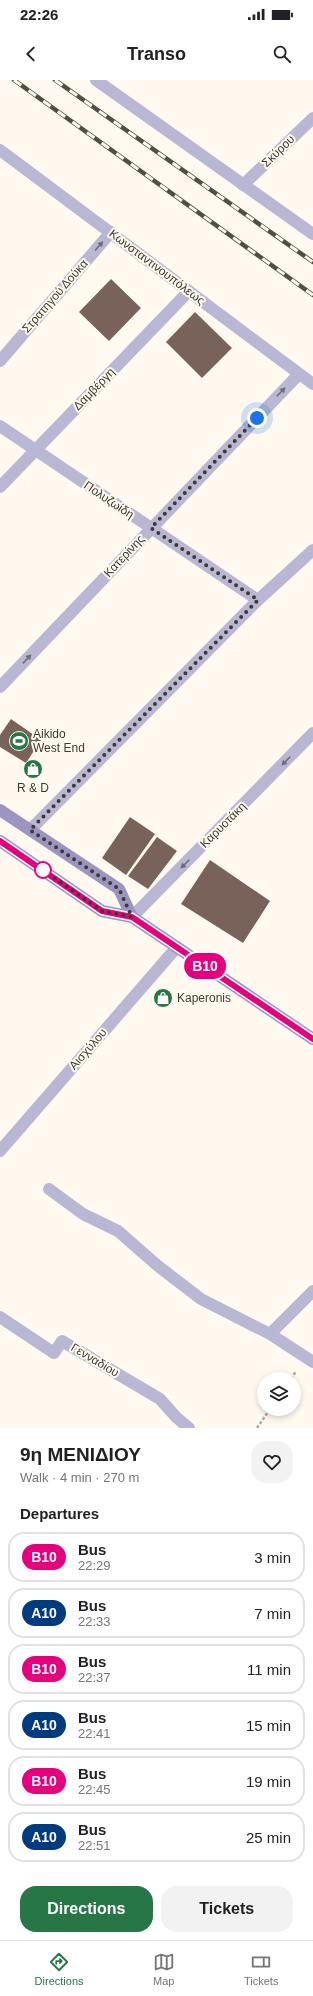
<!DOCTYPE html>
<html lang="en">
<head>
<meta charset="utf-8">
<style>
  :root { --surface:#fff; --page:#f2f2f2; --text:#202124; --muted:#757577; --line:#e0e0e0; --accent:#277646 }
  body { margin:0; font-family:Helvetica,sans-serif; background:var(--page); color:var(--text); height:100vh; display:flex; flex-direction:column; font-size:15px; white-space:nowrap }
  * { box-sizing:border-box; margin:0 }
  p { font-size:13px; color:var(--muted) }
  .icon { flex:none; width:22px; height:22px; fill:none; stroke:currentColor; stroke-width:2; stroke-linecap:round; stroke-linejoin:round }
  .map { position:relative; height:1348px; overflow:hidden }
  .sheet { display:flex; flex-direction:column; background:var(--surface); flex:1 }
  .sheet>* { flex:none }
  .badge { padding:0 8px; border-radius:13px; font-size:14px; line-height:26px }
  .fabs { position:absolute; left:257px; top:1292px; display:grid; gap:8px }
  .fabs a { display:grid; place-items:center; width:44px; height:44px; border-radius:50%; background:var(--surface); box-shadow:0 2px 6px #0003; font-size:20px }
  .you { position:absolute; width:20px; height:20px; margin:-10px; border:3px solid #fff; border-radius:50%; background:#1a73e8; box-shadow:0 0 0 6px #1a73e833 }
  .map>.badge { position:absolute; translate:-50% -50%; box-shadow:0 0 0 2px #fff }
  h2 { padding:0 20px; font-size:15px; line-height:36px }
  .round { display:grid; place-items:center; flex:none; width:42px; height:42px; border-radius:16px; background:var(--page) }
  .head { display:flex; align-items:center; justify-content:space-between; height:68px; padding:0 20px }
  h1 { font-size:19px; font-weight:800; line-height:30px }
  .cta { display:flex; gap:8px; margin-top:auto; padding:8px 20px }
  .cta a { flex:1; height:46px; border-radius:16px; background:var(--accent); color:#fff; font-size:16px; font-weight:800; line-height:46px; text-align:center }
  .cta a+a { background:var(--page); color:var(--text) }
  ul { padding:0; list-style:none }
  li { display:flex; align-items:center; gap:12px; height:50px; margin:0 8px 6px; padding:0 12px; border:2px solid var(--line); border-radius:16px }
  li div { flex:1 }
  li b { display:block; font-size:15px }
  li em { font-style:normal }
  li .badge { min-width:44px; font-weight:700; text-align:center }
  .status { display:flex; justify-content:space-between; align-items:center; height:28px; padding:0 20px; background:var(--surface); direction:ltr }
  .status svg { height:11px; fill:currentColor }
  header { display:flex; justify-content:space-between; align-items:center; height:52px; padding:0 20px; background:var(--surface); font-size:18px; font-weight:800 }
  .tabs { display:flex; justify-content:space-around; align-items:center; height:56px; border-top:1px solid var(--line); background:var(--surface); font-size:11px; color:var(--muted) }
  .tabs a { display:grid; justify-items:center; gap:2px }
  .tabs .active { color:var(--accent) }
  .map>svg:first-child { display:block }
</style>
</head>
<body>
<div class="status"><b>22:26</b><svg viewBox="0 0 49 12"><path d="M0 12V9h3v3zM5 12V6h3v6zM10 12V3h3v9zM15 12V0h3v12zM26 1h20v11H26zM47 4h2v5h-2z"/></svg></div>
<header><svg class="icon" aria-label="back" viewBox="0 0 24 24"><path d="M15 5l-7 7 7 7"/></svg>Transo<svg class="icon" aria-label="search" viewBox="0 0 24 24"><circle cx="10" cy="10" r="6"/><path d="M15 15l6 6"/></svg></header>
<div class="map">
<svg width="313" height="1348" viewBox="0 0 313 1348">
  <rect width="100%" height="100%" fill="#fff9f0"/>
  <path fill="#79625a" d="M111 199 141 228 109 261 79 232Z
    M195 232 232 268 202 298 166 262Z
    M11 639 41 660 26 683 0 667V655Z
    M130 737 155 754 126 795 102 778Z
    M157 757 177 771 148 809 128 796Z
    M210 780 270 821 243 863 181 824Z"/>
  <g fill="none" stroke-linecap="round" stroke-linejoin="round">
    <path stroke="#b0aaa1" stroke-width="2.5" stroke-dasharray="3 2" stroke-linecap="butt" d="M291 1299 296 1291
      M257 1348 270 1329"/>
    <path stroke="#bab7d4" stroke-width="12" d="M243 105 313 38
      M0 281 111 152
      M0 346 258 520
      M0 407 189 211
      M0 607 299 294
      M30 750 258 520 313 470
      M132 837 313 653
      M0 1071 177 867
      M49 1109 83 1134 118 1151 158 1186 201 1219 270 1254 313 1282
      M0 1237 54 1273 62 1261 160 1319 176 1337 189 1348
      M270 1254 313 1211"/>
    <path stroke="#bab7d4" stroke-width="12" d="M96 0 313 154
      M0 70 313 304"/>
    <path stroke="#9c95c1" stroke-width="12" d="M0 730 119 809 132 837
      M0 761 102 831 132 837 313 959"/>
    <g stroke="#534e45" stroke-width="4.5">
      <path id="rail" d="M14 0 313 215
        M55 0 313 182"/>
    </g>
    <use href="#rail" stroke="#fff9f0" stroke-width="3" stroke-dasharray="9" stroke-linecap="butt"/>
  </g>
  <defs><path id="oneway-solid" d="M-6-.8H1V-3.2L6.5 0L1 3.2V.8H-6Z"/></defs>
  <g fill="#706c72">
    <use href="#oneway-solid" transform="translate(99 166) rotate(-49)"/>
    <use href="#oneway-solid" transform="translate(281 312) rotate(-46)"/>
    <use href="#oneway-solid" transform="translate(27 579) rotate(-47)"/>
    <use href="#oneway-solid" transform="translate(286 681) rotate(135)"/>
    <use href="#oneway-solid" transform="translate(185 784) rotate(135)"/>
  </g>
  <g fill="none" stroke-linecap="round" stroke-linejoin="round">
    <g stroke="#fff" stroke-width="9">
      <path id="line" d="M0 761 102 831 132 837 313 959"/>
    </g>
    <use href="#line" stroke="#e6007e" stroke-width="6"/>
    <path stroke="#3f3a31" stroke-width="4" stroke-dasharray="0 7.2" d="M43 790 102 831 132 837 119 809 30 750 258 520 151 448 257 338"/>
  </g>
  <defs>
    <g id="stadium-disc" transform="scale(1)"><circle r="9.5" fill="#277646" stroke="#fff9f0"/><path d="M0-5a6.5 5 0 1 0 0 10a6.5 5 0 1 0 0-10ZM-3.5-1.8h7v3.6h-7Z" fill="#fff"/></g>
    <g id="shop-disc" transform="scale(1)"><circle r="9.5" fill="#277646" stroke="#fff9f0"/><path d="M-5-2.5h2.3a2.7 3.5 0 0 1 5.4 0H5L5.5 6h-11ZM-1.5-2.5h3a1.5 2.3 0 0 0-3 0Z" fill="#fff"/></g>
  </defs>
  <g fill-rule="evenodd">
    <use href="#stadium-disc" x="19" y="661"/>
    <use href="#shop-disc" x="33" y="689"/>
    <use href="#shop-disc" x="163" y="918"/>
  </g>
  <circle fill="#fff" stroke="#e6007e" stroke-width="2" cx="43" cy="790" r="8"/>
  <g text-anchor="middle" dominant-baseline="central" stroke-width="4" stroke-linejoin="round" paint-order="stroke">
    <g font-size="12" fill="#3f3a31" stroke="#fff9f0">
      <text transform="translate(278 71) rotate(-44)">Σκύρου</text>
      <text transform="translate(157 187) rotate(37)">Κωνσταντινουπόλεως</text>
      <text transform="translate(55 216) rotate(-49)">Στρατηγού Δούκα</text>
      <text transform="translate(94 309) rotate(-46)">Δαμβέργη</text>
      <text transform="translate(109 420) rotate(34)">Πολυζωίδη</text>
      <text transform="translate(124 476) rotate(-47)">Κατερίνης</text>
      <text transform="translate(223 745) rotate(-45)">Καρυοτάκη</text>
      <text transform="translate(88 969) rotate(-49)">Αισχύλου</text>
      <text transform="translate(95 1280) rotate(31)">Γενναδίου</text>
    </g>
    <g font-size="12" fill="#3f3a31" stroke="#fff9f0" text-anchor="start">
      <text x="33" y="654">Aikido<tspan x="33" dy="14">West End</tspan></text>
      <text x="33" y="708" text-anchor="middle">R &amp; D</text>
      <text x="177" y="918">Kaperonis</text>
    </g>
  </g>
</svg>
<div class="fabs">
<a><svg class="icon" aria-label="layers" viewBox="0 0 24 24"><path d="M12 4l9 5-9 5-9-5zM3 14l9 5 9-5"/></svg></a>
</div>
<div class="you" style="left:257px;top:338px"></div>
<b class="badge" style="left:205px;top:886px;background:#e6007e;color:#fff">Β10</b>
</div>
<section class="sheet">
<div class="head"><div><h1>9η ΜΕΝΙΔΙΟΥ</h1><p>Walk · 4 min · 270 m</p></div><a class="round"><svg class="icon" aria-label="heart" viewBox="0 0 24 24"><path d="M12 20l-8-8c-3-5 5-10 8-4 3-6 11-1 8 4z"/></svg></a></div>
<h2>Departures</h2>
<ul>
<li><span class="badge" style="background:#e6007e;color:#fff">Β10</span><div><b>Bus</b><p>22:29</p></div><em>3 min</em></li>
<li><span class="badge" style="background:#003b80;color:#fff">Α10</span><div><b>Bus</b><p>22:33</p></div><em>7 min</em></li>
<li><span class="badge" style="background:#e6007e;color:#fff">Β10</span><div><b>Bus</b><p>22:37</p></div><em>11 min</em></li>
<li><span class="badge" style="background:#003b80;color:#fff">Α10</span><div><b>Bus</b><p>22:41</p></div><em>15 min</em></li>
<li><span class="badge" style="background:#e6007e;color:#fff">Β10</span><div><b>Bus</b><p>22:45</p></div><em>19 min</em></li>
<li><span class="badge" style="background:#003b80;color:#fff">Α10</span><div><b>Bus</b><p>22:51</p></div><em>25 min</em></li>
</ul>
<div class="cta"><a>Directions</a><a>Tickets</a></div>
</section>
<nav class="tabs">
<a class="active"><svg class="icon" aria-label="directions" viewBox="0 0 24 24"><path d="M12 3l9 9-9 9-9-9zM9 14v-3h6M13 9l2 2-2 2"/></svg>Directions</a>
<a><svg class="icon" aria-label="map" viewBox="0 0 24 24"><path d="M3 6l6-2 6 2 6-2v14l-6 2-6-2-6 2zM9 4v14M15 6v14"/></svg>Map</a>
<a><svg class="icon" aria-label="tickets" viewBox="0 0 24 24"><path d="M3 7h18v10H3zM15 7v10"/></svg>Tickets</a>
</nav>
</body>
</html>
